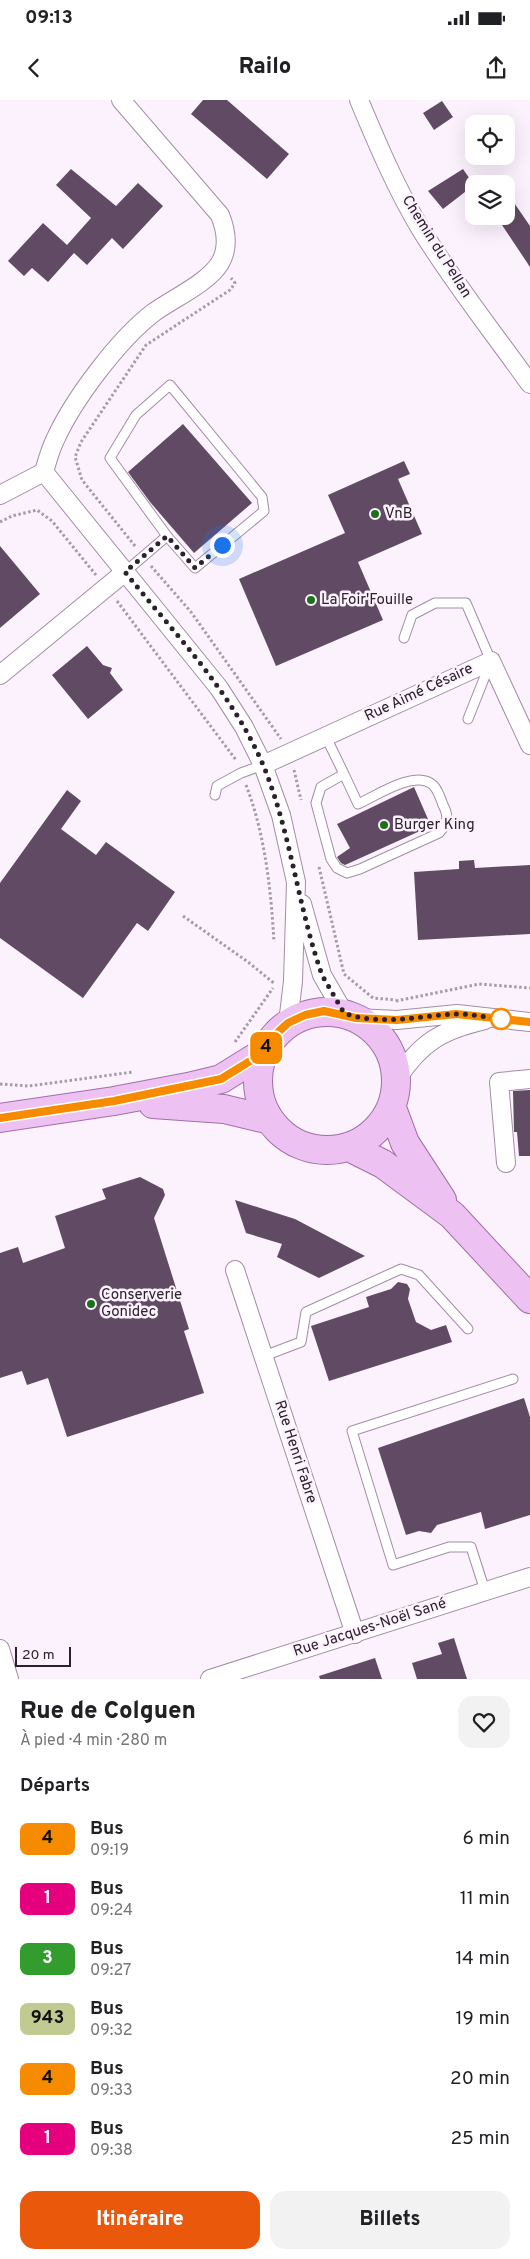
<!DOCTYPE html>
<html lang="fr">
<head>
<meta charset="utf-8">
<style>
  :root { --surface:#fff; --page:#f2f2f2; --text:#202124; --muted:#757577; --accent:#ea580c }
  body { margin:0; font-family:Overpass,sans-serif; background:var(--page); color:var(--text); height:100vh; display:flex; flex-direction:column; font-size:19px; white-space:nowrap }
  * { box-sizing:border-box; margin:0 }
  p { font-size:16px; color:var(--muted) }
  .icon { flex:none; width:28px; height:28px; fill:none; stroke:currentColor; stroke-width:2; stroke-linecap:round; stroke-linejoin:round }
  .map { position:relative; height:1579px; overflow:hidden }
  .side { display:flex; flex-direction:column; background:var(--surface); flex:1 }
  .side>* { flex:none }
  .badge { padding:0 10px; border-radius:8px; font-size:18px; line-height:32px }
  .tools { position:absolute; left:465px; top:15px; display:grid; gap:10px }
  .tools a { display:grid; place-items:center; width:50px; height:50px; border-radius:10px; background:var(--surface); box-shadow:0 5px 20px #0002; font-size:25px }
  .scale { position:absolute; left:15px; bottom:12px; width:56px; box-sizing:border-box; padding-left:5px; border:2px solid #2b212c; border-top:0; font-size:14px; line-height:18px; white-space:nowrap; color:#2b212c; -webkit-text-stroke:4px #fcf2fe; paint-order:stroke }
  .you { position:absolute; width:25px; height:25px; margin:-12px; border:4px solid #fff; border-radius:50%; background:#1a73e8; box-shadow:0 0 0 8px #1a73e833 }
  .map>.badge { position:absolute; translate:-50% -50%; box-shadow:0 0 0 2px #fff }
  h2 { padding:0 20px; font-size:19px; line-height:45px }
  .round { display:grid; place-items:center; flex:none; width:52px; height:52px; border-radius:15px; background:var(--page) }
  .headline { display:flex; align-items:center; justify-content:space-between; height:85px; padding:0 20px }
  h1 { font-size:24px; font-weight:800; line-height:38px }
  .cta { display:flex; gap:10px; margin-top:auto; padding:10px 20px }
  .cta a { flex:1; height:58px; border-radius:15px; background:var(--accent); color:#fff; font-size:20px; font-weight:800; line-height:58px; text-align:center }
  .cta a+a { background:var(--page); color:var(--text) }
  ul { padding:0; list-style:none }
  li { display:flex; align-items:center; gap:15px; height:60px; padding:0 20px }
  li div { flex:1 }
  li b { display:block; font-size:19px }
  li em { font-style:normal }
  li .badge { min-width:55px; font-weight:700; text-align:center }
  .status { display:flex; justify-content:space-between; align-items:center; height:35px; padding:0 25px; background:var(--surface); direction:ltr }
  .status svg { height:14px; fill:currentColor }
  header { display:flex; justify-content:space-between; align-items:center; height:65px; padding:0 20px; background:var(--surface); font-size:22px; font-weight:800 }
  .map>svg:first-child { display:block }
</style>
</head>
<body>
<div class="status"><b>09:13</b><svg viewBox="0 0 49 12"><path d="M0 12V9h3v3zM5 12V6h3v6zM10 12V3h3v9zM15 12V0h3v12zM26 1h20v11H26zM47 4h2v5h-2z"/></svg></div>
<header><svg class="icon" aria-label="back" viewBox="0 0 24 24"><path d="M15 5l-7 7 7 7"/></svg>Railo<svg class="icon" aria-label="share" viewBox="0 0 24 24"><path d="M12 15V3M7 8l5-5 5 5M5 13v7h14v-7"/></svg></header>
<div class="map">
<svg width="530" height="1579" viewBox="0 0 530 1579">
  <rect width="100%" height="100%" fill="#fcf2fe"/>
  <path fill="#614b64" d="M203 0H227L289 54 267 79 191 14Z
    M442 1 453 17 434 30 423 13Z
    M71 69 116 106 138 83 163 106 123 149 112 138 87 165 74 153 48 182 32 168 24 176 8 161 43 123 67 145 91 118 56 85Z
    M463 69 474 85 443 109 428 91Z
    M506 91 530 126V167L496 116H506Z
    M183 324 252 403 194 453 150 402 128 372Z
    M404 361 410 374 398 379 422 434 358 462 383 520 276 566 239 479 345 433 328 395Z
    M0 446 40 494 0 528Z
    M87 546 103 565 112 568 110 573 123 590 88 619 52 575Z
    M414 687 431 726 345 765 341 763 337 757 350 748 337 724Z
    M67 690 81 701 61 729 96 755 106 742 175 792 148 831 137 823 83 898 0 838V783Z
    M474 760 475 768 530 765V834L418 840 414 772 459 769V761Z
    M530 990V1056H519L517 1032H514L513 991Z
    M140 1077 163 1089 165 1095 154 1118 189 1229 184 1231 204 1293 67 1337 48 1278 27 1285 22 1271 0 1278V1153L18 1147 23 1163 65 1148 55 1116 106 1099 102 1089Z
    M235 1100 295 1119 365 1156 319 1178 277 1157 282 1144 246 1133Z
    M398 1182 407 1184 410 1189 408 1199 416 1222 431 1230 446 1225 452 1242 329 1281 311 1226 369 1207 366 1197 391 1189Z
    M524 1298 530 1317V1415L485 1429 481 1412 437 1425 431 1433 419 1431 406 1435 378 1348Z
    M454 1538 467 1579H417L412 1563 442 1554 438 1543Z
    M375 1558 382 1579H320L319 1576Z"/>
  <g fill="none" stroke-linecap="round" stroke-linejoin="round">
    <g stroke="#a48ca7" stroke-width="11">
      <path id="lane" d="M125 472 167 436 110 358 136 315 170 285 262 397 264 411 195 468 167 436
        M404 538 412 515 435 503H466L491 561 468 619
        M326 637 344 674
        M344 674 358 704C376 696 415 669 433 685 437 689 441 699 443 705 449 716 448 723 439 733L360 769 347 773 337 768 331 759 316 703 321 687Z
        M215 695 217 686 241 673 263 665
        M264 1256 301 1242 306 1212 401 1169 419 1175 468 1229
        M485 1491 471 1447H449L393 1465 352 1331 513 1279"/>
    </g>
    <g stroke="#a48ca7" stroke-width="20">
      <path id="street" d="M359 0C377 43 396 88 420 128 453 182 493 232 530 284
        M44 372 219 588 244 627 263 665 281 715 296 782 293 881 288 923
        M0 395 44 372C47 362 50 350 55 340 73 300 118 240 153 213 172 199 208 183 220 163 229 148 226 130 220 115L121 0
        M0 575 125 472
        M263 665 491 561 530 645
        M302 804 322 875 344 913
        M356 918 397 920 457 914 530 922
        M397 979C421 942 442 930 485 920
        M506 1063 499 982 530 979
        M235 1170 355 1534
        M0 1549 9 1579
        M210 1579 530 1477"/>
    </g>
    <g stroke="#a26ea8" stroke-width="30">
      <path id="primary" d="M258 981a69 69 0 1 1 138 0a69 69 0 1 1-138 0Z
        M153 1004 224 1009 270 1020
        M392 1008 405 1043 442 1100
        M0 1018 114 1001 188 987 221 979 263 953
        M349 1047 383 1064 452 1115 530 1199"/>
    </g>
    <path stroke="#a69ca8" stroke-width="3" stroke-dasharray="2.5 2.5" stroke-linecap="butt" d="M0 422 12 416 37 410 52 421 96 475
      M135 446 82 380 75 357 81 342 146 245 230 190 235 183 231 178
      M151 466 191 512 281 639
      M117 501 236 660
      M294 670 301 700
      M246 685C265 734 271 790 274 842
      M319 767 344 874 373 898 396 900
      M183 816 248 862 275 884
      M396 901 479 884 530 888
      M235 942 273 888
      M0 984 29 986 133 972"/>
    <use href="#lane" stroke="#fff" stroke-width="9"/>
    <use href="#street" stroke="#fff" stroke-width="18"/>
    <use href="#primary" stroke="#eec1f3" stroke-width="28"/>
  </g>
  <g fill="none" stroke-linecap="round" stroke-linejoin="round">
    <g stroke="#fff" stroke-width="11">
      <path id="line" d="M0 1018 114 1001 221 979 263 953 274 936 288 923 305 915 324 911 356 918 397 920 456 914 530 922"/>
    </g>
    <use href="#line" stroke="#f78b00" stroke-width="8"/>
    <path stroke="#2b212c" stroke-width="5" stroke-dasharray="0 9" d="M222 445 195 468 167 436 125 472C174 533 233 593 264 667 289 729 297 797 317 860L322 875 344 913C380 926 418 916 455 914 470 913 486 918 501 919"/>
  </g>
  <g fill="#1d711b" stroke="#fcf2fe" stroke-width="2">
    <circle cx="375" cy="414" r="5"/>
    <circle cx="311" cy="500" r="5"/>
    <circle cx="384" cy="725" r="5"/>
    <circle cx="91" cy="1204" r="5"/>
  </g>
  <circle fill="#fff" stroke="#f78b00" stroke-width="2.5" cx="501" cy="919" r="10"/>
  <g text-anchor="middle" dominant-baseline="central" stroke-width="5" stroke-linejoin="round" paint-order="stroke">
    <g font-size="15" fill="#2b212c" stroke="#fcf2fe">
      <text transform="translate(436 147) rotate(58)">Chemin du Pellan</text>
      <text transform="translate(419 593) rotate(-25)">Rue Aimé Césaire</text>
      <text transform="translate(295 1352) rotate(72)">Rue Henri Fabre</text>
      <text transform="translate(370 1528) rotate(-18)">Rue Jacques-Noël Sané</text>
    </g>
    <g font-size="15" fill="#2b212c" stroke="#fcf2fe" text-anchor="start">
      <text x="385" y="414">VnB</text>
      <text x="321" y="500">La Foir'Fouille</text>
      <text x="394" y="725">Burger King</text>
      <text x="101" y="1195">Conserverie<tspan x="101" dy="17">Gonidec</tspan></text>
    </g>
  </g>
</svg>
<div class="tools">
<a><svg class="icon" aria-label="locate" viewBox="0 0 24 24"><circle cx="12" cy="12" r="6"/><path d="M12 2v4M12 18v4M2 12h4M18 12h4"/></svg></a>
<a><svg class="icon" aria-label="layers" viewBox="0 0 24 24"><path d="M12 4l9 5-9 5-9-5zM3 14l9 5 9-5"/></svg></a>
</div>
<div class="scale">20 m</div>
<div class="you" style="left:222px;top:445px"></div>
<b class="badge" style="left:266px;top:948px;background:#f78b00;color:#111">4</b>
</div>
<section class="side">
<div class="headline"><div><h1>Rue de Colguen</h1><p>À pied · 4 min · 280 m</p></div><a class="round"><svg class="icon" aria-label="heart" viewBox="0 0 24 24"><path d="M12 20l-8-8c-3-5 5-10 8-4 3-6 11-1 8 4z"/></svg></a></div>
<h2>Départs</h2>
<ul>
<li><span class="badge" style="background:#f78b00;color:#111">4</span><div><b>Bus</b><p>09:19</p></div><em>6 min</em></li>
<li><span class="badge" style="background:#e5007d;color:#fff">1</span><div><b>Bus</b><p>09:24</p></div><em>11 min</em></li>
<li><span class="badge" style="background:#339c2e;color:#fff">3</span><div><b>Bus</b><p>09:27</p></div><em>14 min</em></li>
<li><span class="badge" style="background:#c1ca90;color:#111">943</span><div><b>Bus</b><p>09:32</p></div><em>19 min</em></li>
<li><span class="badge" style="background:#f78b00;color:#111">4</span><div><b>Bus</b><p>09:33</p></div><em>20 min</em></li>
<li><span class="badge" style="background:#e5007d;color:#fff">1</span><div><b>Bus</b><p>09:38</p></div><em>25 min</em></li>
</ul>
<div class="cta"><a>Itinéraire</a><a>Billets</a></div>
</section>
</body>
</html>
